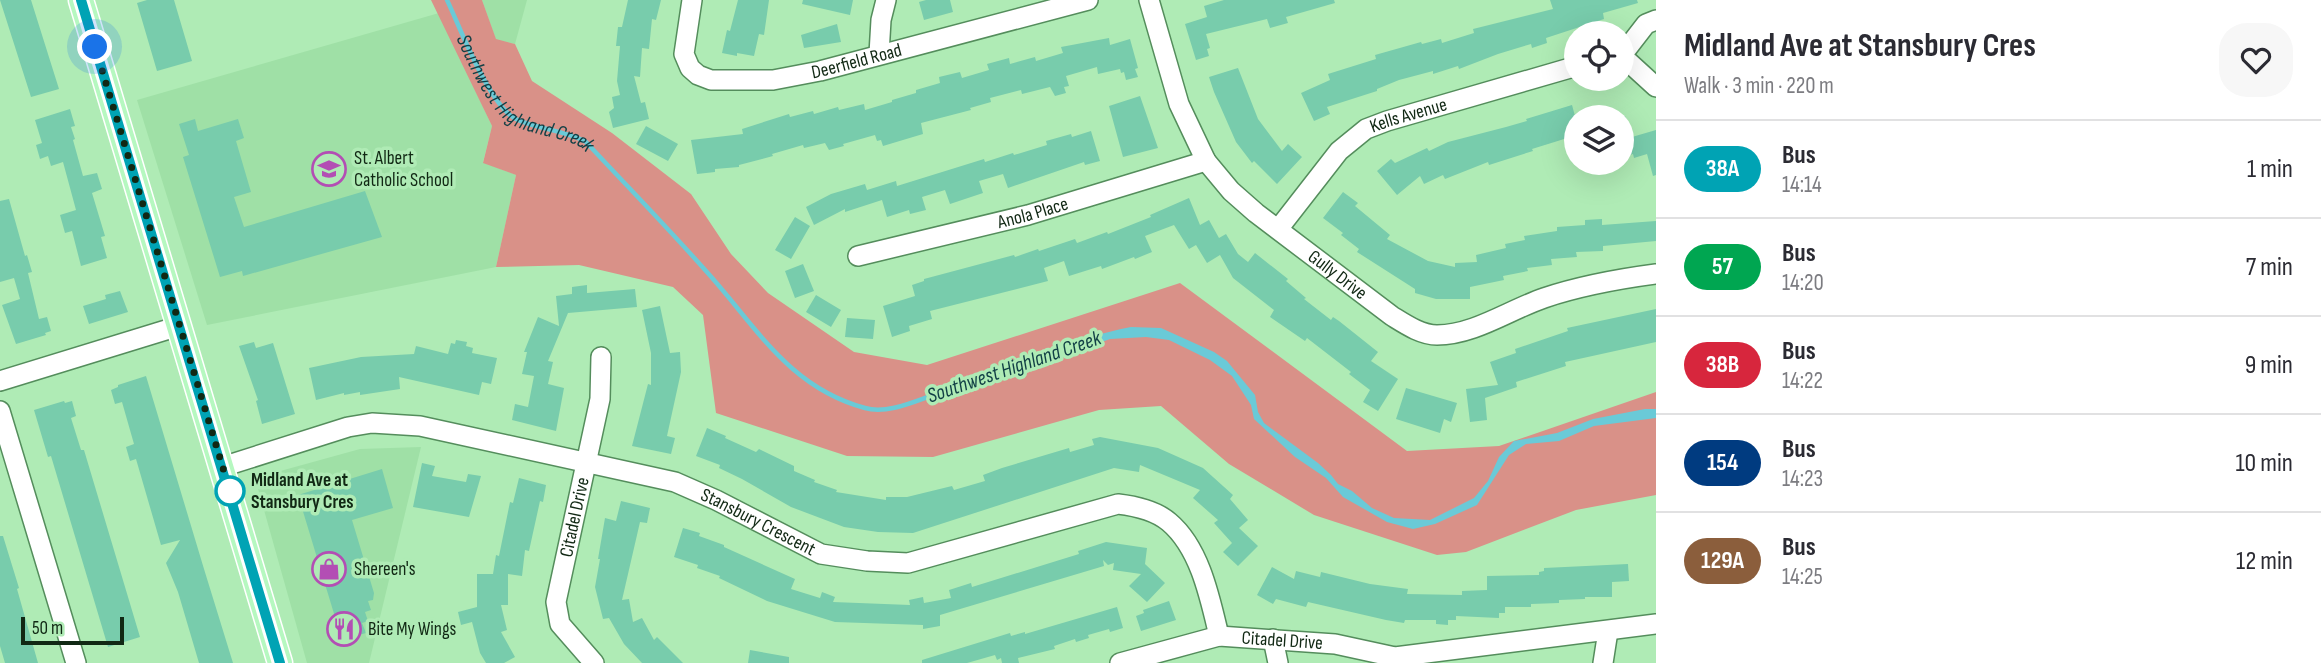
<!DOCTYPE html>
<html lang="en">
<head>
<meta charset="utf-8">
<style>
  :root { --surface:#fff; --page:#f7f7f7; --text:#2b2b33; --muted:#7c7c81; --line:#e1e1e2 }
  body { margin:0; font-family:"Sofia Sans Condensed",sans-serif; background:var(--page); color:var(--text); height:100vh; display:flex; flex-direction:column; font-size:26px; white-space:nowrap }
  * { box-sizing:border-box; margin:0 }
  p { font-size:23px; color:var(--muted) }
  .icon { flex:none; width:38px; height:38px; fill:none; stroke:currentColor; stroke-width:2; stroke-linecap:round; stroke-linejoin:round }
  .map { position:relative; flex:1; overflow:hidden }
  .drawer { display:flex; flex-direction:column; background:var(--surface); width:665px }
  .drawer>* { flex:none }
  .badge { padding:0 14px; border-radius:23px; font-size:24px; line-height:46px }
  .buttons { position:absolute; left:1564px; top:21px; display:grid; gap:14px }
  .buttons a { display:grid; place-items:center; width:70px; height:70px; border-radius:50%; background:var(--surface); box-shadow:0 7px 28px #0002; font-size:35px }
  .scale { position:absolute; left:21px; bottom:18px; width:103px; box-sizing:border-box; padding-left:7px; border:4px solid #112814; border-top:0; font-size:19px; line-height:24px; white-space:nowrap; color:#112814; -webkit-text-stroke:5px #afebb5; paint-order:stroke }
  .you { position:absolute; width:35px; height:35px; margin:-18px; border:5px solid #fff; border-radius:50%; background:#1a73e8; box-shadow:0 0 0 10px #1a73e833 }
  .map>.badge { position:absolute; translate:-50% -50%; box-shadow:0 0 0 4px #fff }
  .round { display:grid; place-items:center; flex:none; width:74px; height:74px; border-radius:28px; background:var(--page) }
  .headline { display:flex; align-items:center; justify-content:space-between; height:119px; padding:0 28px }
  h1 { font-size:33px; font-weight:700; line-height:52px }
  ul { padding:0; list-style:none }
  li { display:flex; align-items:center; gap:21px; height:98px; padding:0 28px; border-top:2px solid var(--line) }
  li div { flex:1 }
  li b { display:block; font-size:26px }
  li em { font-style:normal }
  li .badge { min-width:77px; font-weight:700; text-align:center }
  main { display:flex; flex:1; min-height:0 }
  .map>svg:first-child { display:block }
</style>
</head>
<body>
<main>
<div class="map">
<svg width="1656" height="663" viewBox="0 0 1656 663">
  <rect width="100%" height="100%" fill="#afebb5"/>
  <path fill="#9fe0a6" d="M482 0H527L515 44 496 40Z
    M439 13 492 126 483 162 516 175 496 267 207 325 137 100Z
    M421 447 369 663H307L255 478 360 449Z"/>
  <path fill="#d99188" d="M431 0H482L496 39 515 44 532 81 612 133 691 194 731 254 768 293 854 352 927 365 1180 283 1407 451 1499 446 1656 392V495L1576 510 1466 552 1437 555 1314 515 1229 464 1161 406 1099 410 933 457 847 456 716 413 703 315 673 287 579 265 496 267 516 175 483 163 492 126Z"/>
  <path fill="#6acad7" d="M1131 327 1161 328 1214 352 1227 361 1255 395 1258 412 1264 423 1318 463 1331 475 1338 484 1352 491 1372 508 1394 518 1430 520 1474 498 1488 481 1499 457 1514 441 1557 433 1593 419 1645 409H1656V418L1594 426 1559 441 1526 444 1509 455 1477 505 1435 524 1413 529 1387 522 1343 497 1326 478 1295 457 1254 419 1251 405 1232 376 1210 360 1169 340 1146 337 1110 339 1045 363 1025 367 965 392 945 395 942 392C951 381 1017 362 1033 358 1040 357 1046 352 1053 350 1078 341 1104 332 1131 327Z"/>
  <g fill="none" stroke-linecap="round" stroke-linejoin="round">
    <path stroke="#6acad7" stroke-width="4.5" id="s1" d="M447 0C461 29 490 109 518 120 541 130 564 130 586 142 626 185 667 227 706 271 756 326 788 387 865 408 889 415 919 399 942 392"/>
  </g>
  <path fill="#78ccac" d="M0 0H31L59 89 31 97Z
    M147 0H174L192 61 157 71 137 3Z
    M628 0H661L656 20 652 19 649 49 642 48 640 77 634 76 641 103 645 102 649 119 613 128 609 112 614 108 612 97 620 95 617 81 620 46H616L618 27H622Z
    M738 0H769L764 35 759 34 754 56 737 53V56L722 53 727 30 730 31Z
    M803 0H853L850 15 802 4Z
    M926 0H950L953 12 924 20 919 2Z
    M1224 0H1334L1335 3 1286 17 1288 23 1270 28 1267 19 1206 34 1210 48 1207 49 1209 56 1196 60 1185 24 1207 17 1204 6Z
    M1550 0H1637L1638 3 1603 13 1604 19 1546 38 1547 43 1532 48 1531 44 1498 54 1459 69 1458 66 1433 74V71L1399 80 1377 89V91L1327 107 1330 114 1314 121 1301 93 1330 80 1328 74 1376 59 1375 55 1421 42 1422 44 1441 39 1442 43 1474 33 1473 29 1553 9Z
    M837 24 841 42 804 48 801 35Z
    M1109 38 1110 45 1130 39 1138 68 1135 69 1138 77 1126 80 1124 72 1121 73 1120 69 1098 74 1097 67 1066 76 1069 86 1064 87 1066 93 1055 96 1050 87 1022 94 1021 90 990 98 991 102 970 108 971 110 921 123 923 134 883 146 881 140 877 141 875 135 843 144 844 146 829 150 825 143 804 148 803 145 772 154 773 156 739 165V167L715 169V172L697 174 691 140 743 134 742 129 789 114 790 117 813 111 814 114 838 107 839 110 864 104 865 110 892 102V100L916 93V90L940 83 939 77 960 72 962 78 989 70 987 64 1009 58 1010 64 1035 57 1036 61 1063 53 1061 47Z
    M1238 68 1258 119 1282 151 1288 144 1302 157 1277 184 1254 161 1252 163 1236 142 1214 92 1209 77Z
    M1140 96 1158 148 1123 157 1109 106Z
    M1572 105 1575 116 1577 115V135L1532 149 1533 151 1489 165 1488 162 1445 179 1443 175 1424 184 1420 176 1397 195 1377 171 1391 159 1395 163 1427 148 1429 151 1448 142 1506 127 1527 121 1526 119Z
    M70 109 75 126 71 127 75 139 73 140 83 176 97 173 102 189 92 193 105 236 101 237 107 258 81 266 72 231 65 233 60 215 76 210 63 162 51 166 48 156 40 159 36 145 42 143 35 120Z
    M1622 116H1625L1632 137 1656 130V175L1653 176 1647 154 1634 158 1633 154 1622 157Z
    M195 119 198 131 238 119 244 138 236 141 251 192 234 197 244 227 365 191 382 237 243 276 242 271 220 277 183 157 189 155 179 124Z
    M646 126 678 144 668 161 636 144Z
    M1091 131 1100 161 1085 165 1084 162 1008 188 1003 174 979 181 983 193 950 204 945 190 922 197 926 210 910 214 909 210 887 217 882 200 845 212V209L814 225 806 207 831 194 865 184 867 190 896 181 897 186 984 159 985 162 1013 153 1014 155 1047 145 1046 141 1071 134 1072 137Z
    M1343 192 1358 203 1355 206 1390 235 1387 239 1428 261 1455 267V263L1477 262 1476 255 1506 248 1505 244 1525 240 1524 236 1557 231V227L1585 225V220L1602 219V225L1656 221V241L1603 246V251L1576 252 1577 257 1551 259 1552 265 1527 268 1528 271 1503 276 1504 280 1470 287V299H1436L1415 293V289L1357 252 1359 249 1341 235 1343 233 1323 218Z
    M1189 198 1200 225 1209 220 1219 238 1226 234 1238 254 1248 262 1255 253 1288 279 1286 281 1306 298 1304 299 1331 320 1333 317 1339 321 1378 352 1371 361 1398 379 1378 411 1363 402 1370 390 1349 374 1351 372 1307 338 1305 341 1270 317 1274 310 1233 278 1220 255 1207 263 1196 245 1189 249 1174 225 1145 236 1152 252 1135 259 1134 257 1102 269 1101 266 1069 276 1064 261 1044 268 1048 281 930 311 932 319 909 326 910 331 892 337 883 306 915 296 912 285 924 281V279L1014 255 1015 257 1038 249 1039 251 1075 239 1077 243 1107 232 1108 234 1151 217 1150 215Z
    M9 199 25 256 27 255 32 272 28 273 39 319 47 317 51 331 45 333 46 335 16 344 2 305 20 299 14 278 0 282V201Z
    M795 217 810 226 791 259 775 250Z
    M803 264 814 291 795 298 785 271Z
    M587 285V293L635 289 637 307 568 313 548 361 553 362 548 384 564 388 556 431 512 420 515 404 528 407 534 376 522 374 527 352H524L538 317 559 326 556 296 572 294V287Z
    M120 291 128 312 89 324 83 306 106 299 105 295Z
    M816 295 841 310 831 327 806 312Z
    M660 306 670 353 680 352 681 372 667 436 675 438 671 454 632 446 648 384 651 385V353L642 310Z
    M1656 309V342L1565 362 1566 366 1516 382 1517 387 1485 398 1487 420 1470 422 1466 389 1498 385 1490 362 1516 353 1515 349 1568 331 1567 328Z
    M847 318 875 320 873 339 845 337Z
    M456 340 467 342 466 346 473 348 472 353 497 358 491 384 482 382 479 395 399 377 400 389 360 395V392L344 395V393L316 400 309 368 361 357 414 354 416 346 448 354 451 343 455 344Z
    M254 342 256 348 273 343 295 414 262 424 256 401 258 400 239 346Z
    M146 376 204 569 233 663H199L178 592 166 563 180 540 161 545 136 459 130 461 126 447 134 444 122 402 115 404 111 390 118 387V385Z
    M1406 388 1457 403 1451 422 1444 419 1440 433 1396 419Z
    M64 401 65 403 72 401 76 416 71 418 81 450H84L140 637 108 647 51 456 48 457 34 410Z
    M707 428 726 436 725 438 756 452 759 449 794 466V471L815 480 814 482 837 490 836 492 886 500V497H907L952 486 954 490 985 481 983 475 1002 468 1069 448 1070 452 1094 445 1092 439 1100 437 1158 448 1203 468 1233 495 1230 499 1248 520 1239 528 1258 546 1238 566 1223 552 1232 543 1214 523 1218 520 1193 498 1200 490 1140 465 1139 472 1114 468 913 533 878 532 844 527 791 507 742 479 719 468 720 465 696 456Z
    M422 463 435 466 432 476 466 482 468 474 481 476 469 517 413 507Z
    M382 469 393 508 352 520 374 593 373 600 368 601 371 610 365 612 368 621 362 623 366 633 342 640 298 495Z
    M519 478 546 485 543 502 540 501 529 551 525 550 522 576 508 574V605H501L507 630 501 632 515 657 504 663H486L480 653 472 622 461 625 458 612 477 607V574H493L496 555 499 556 510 502 513 503Z
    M621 501 650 508 647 523 640 522 622 600 629 599 633 622 642 618 654 640 657 637 683 663H642L624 644 609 618 603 619 595 587 600 559H598L605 518 616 521Z
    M683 528 700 533 699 536 724 545V547L795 579 791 589 820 598 822 592 835 597 833 602 910 605 909 600 923 597 924 603 951 598 949 590 971 583 972 587 1079 554 1078 551 1106 542 1147 548 1145 564 1165 583 1147 602 1129 586 1141 574 1113 570 1114 563 1108 565 1103 560 1104 566 940 615V626L923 629V625L835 622 767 601 719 578 720 576 697 568 698 565 674 557Z
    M0 536H3L19 588 17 589 38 663H5L0 646Z
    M1628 564 1629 581 1612 582V597H1585V599L1559 600V603L1531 604V607H1505V613H1499V618L1456 616V620H1448V625L1436 624V620H1405L1404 623 1386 620 1308 602 1306 607 1276 599 1273 604 1257 595 1272 567 1294 579 1296 571 1320 577 1321 572 1370 584 1408 589 1407 594 1462 595V591L1487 590V576L1539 575V572L1544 571V568Z
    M1169 601 1176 620 1141 631 1136 616 1144 613 1143 610Z
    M1117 607 1123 628 1110 632 1109 629 1088 635 1089 638 1076 642 1075 639 1054 646 1055 649 1018 658 1019 663H1002L1001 658 997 660 995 655 967 663H922V660L1010 633 1011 636 1025 632V634Z
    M750 650 789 657V663H748Z"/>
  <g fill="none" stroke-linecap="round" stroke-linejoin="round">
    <g stroke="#548d5c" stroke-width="22">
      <g id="minor">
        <path id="s2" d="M692 0 684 54 690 68 698 75 711 80H773L820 71 1088 0"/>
        <path id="s3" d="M1149 0 1179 104 1206 161 1231 191 1256 213 1392 316C1405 324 1421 335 1437 335 1474 335 1509 310 1544 298 1580 286 1618 279 1656 274"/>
        <path d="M879 54 881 20 886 0"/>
        <path d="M1622 55 1646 24 1656 20"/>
        <path d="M1622 56 1656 87"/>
        <path id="s4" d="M1279 228 1339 151 1366 129 1387 121 1577 66"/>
        <path id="s5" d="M858 256 1028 215 1206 161"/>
        <path d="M0 381 179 326"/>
        <path d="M0 411 76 663"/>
        <path id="s6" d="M222 467 348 427 372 423 420 426 675 482 716 500 821 554 867 561 908 563 1118 504C1135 506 1155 510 1169 522 1200 548 1210 598 1219 636"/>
        <path d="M1273 639 1278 663"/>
        <path id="s7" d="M594 663 560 624 556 602 600 399 601 357"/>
        <path id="s8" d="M1120 663 1219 636 1335 644 1395 657 1656 624"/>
        <path d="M1603 663 1608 631"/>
      </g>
    </g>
    <g stroke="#fff" stroke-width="27">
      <path id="major" d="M81 0 280 663"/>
    </g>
    <use href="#minor" stroke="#fff" stroke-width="19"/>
    <use href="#major" stroke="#b6f8c0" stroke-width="24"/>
  </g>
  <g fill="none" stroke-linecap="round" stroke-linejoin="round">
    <g stroke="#fff" stroke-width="16">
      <path id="line" d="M81 0 280 663"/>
    </g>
    <use href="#line" stroke="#00a3b4" stroke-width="10"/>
    <path stroke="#112814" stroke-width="7" stroke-dasharray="0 12.6" d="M95 47 230 491"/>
  </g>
  <defs>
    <g id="school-ring" transform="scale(1.75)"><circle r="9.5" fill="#afebb5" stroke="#b34eb4" stroke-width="1.5"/><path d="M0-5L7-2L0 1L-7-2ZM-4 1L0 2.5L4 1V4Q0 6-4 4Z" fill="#b34eb4"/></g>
    <g id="shop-ring" transform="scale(1.75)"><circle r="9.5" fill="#afebb5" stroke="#b34eb4" stroke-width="1.5"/><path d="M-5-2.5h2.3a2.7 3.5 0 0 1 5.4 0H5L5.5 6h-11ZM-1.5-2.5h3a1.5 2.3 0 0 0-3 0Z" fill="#b34eb4"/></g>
    <g id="restaurant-ring" transform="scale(1.75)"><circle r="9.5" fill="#afebb5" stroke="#b34eb4" stroke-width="1.5"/><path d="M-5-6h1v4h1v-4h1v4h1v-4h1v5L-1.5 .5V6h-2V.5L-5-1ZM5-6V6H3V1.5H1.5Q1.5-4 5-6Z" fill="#b34eb4"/></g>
  </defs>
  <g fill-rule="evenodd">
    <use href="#school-ring" x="329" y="169"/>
    <use href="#shop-ring" x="329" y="569"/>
    <use href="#restaurant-ring" x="344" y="629"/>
  </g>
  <circle fill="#fff" stroke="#00a3b4" stroke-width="3.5" cx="230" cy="491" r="14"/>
  <g text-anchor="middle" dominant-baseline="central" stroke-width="7" stroke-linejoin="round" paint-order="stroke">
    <g font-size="19" fill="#112814" stroke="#afebb5">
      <text stroke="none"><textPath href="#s2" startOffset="242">Deerfield Road</textPath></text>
      <text stroke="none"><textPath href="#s4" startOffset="177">Kells Avenue</textPath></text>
      <text stroke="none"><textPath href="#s5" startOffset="180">Anola Place</textPath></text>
      <text stroke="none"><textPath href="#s3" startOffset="346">Gully Drive</textPath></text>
      <text stroke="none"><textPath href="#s7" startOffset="161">Citadel Drive</textPath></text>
      <text stroke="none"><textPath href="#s6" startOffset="558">Stansbury Crescent</textPath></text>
      <text stroke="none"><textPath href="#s8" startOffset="166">Citadel Drive</textPath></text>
    </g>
    <g font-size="19" fill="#112814" stroke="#afebb5" text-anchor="start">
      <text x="354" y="158">St. Albert<tspan x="354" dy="22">Catholic School</tspan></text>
      <text x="354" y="569">Shereen's</text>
      <text x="368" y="629">Bite My Wings</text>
    </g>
    <g font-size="19" font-weight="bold" fill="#112814" stroke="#afebb5" text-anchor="start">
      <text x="251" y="480">Midland Ave at<tspan x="251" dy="22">Stansbury Cres</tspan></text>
    </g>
    <g font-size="21" font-style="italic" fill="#113f45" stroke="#afebb5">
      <text stroke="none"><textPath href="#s1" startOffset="130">Southwest Highland Creek</textPath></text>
      <text transform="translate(1014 367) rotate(-19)">Southwest Highland Creek</text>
    </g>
  </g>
</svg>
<div class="buttons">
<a><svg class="icon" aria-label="locate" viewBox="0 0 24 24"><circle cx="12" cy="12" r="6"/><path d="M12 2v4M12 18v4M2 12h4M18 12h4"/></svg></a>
<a><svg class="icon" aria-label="layers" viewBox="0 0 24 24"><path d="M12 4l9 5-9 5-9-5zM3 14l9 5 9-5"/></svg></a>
</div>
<div class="scale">50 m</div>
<div class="you" style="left:95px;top:47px"></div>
</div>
<section class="drawer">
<div class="headline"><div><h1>Midland Ave at Stansbury Cres</h1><p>Walk · 3 min · 220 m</p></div><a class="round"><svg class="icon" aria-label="heart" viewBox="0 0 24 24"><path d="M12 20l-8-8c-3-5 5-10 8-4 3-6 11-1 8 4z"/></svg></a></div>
<ul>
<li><span class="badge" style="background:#00a3b4;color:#fff">38A</span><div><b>Bus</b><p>14:14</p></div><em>1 min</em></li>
<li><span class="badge" style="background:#00a651;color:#fff">57</span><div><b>Bus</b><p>14:20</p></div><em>7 min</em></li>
<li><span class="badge" style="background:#d7263d;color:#fff">38B</span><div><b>Bus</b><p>14:22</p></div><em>9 min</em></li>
<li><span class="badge" style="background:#003b80;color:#fff">154</span><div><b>Bus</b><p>14:23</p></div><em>10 min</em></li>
<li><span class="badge" style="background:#8b5e3c;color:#fff">129A</span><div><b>Bus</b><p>14:25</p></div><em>12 min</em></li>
</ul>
</section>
</main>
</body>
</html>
